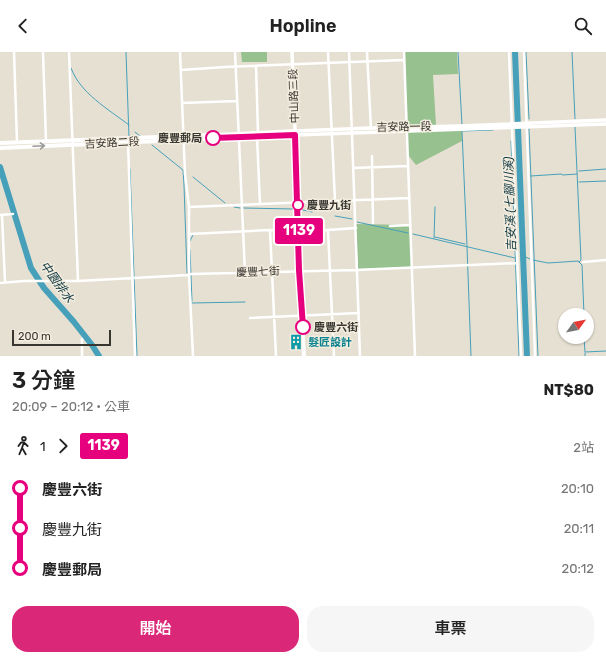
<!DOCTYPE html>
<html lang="zh-TW">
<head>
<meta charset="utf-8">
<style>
  :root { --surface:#fff; --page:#f6f6f6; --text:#222; --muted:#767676; --accent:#db2777 }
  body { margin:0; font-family:Rubik,"Noto Sans TC",sans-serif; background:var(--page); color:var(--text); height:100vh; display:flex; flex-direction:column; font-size:15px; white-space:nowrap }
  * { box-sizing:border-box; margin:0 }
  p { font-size:13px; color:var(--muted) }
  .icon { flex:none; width:22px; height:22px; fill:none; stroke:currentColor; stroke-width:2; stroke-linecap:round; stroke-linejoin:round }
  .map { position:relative; height:304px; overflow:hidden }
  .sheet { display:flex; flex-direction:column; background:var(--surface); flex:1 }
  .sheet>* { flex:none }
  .badge { padding:0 8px; border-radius:3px; font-size:14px; line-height:26px }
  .needle { width:26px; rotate:57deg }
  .tools { position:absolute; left:558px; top:256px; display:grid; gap:8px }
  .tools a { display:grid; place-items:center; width:36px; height:36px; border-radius:50%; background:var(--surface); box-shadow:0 1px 3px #0004; font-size:20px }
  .scale { position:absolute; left:12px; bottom:10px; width:99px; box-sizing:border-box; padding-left:4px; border:2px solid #383630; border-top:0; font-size:11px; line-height:14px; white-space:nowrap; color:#383630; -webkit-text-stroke:3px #f3eddf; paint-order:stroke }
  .map>.badge { position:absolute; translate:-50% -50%; box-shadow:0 0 0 2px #fff }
  .legs { display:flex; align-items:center; gap:6px; height:44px; padding:0 12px; font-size:13px }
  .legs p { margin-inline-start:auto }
  .headline { display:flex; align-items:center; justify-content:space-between; height:68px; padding:0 12px }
  h1 { font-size:22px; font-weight:600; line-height:30px }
  .button { display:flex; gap:8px; margin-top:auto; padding:8px 12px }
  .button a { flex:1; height:46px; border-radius:16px; background:var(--accent); color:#fff; font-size:16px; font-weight:600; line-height:46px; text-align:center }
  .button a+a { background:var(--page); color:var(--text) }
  ul { padding:0 12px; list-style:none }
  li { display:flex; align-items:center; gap:14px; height:40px; font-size:15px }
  li i { display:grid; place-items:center; width:6px; height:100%; margin:0 5px; background:currentColor }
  li i::after { content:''; width:10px; height:10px; margin:-5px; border:3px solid; border-radius:50%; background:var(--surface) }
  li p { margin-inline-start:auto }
  li:first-child i { background:linear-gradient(#0000 50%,currentColor 0) }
  li:last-child i { background:linear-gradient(currentColor 50%,#0000 0) }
  header { display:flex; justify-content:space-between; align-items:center; height:52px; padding:0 12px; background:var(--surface); font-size:18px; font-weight:600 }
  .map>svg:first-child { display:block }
</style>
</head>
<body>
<header><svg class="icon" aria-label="back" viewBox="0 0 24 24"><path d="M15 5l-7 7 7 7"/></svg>Hopline<svg class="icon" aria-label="search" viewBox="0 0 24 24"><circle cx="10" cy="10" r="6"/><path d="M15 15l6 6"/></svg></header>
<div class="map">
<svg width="606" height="304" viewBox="0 0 606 304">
  <rect width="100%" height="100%" fill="#e6e0d2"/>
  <path fill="#98c190" d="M241 0H267V10H242Z
    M405 0H457L458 22 433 23 436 73 407 76Z
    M407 79H462V89L416 113 408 103Z
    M356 172 409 173 412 215 358 217Z"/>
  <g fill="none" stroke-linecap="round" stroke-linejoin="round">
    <path stroke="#46a0ba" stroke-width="1" d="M126 0 129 85
      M458 0 462 73
      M526 0 529 67
      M572 0 575 67
      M71 16C80 41 108 57 129 73
      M575 75 581 208 579 210
      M529 77 538 304
      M462 79 467 194
      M463 79 493 78
      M135 80 140 84
      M511 89 519 304
      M152 93 183 118 184 133 187 221
      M130 117 137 304
      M579 119 606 117
      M531 124 561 122 563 123 577 122
      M193 125 225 151
      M579 130 606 129
      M234 155 240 156
      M243 156 293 157
      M303 158 312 160
      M335 164 352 167
      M357 170 408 181
      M413 182 515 206
      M435 185 465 192
      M434 186 435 155
      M190 189 193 183
      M467 195 471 304
      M190 198 192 249
      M523 204 530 207
      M521 208H523
      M533 208 548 211 578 209 582 213 584 263
      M192 251 245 250
      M584 285 585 300 606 299
      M585 301V304"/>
    <path stroke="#46a0ba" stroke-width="6" d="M515 0 527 304
      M0 115 31 216 44 236 74 270 92 293 99 304"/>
    <path stroke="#fff" stroke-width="2.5" d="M14 0 17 90
      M43 0 46 89
      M69 0 78 229
      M180 0 185 122 189 155V223L193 304
      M235 0 245 221
      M328 0 335 149
      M349 0C352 101 357 203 360 304
      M367 0 371 77
      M404 0 415 304
      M509 0 521 304
      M524 0 535 304
      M256 14 258 81 257 85 260 152
      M181 18 225 15 404 8
      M182 51 237 49
      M128 90 135 304
      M372 104 373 171
      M353 116 408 114
      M189 155 409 146
      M0 163 13 162
      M2 163 5 230
      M390 174 410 173
      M270 178 276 304
      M328 179 334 304
      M190 182 270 178 299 180 356 176
      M583 210 606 208
      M0 231 24 229H78L189 223 191 222 356 218 517 211
      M250 266 359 261
      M82 287V304"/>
    <path stroke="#fff" stroke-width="3.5" d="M292 0 295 79 371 76 460 74 606 68
      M295 83 606 72"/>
    <path stroke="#fff" stroke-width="4" d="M0 91 238 82 295 79 299 218 304 304
      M0 96 295 83"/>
  </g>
  <defs><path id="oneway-shaft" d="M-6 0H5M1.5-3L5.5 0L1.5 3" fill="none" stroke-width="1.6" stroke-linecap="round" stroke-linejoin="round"/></defs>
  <use stroke="#9c9a98" href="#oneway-shaft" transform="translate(39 94) rotate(-3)"/>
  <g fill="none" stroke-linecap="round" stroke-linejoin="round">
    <g stroke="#fff" stroke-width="9">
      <path id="line-1" d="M213 86 295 83 299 218 303 275"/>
    </g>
    <use href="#line-1" stroke="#e6007e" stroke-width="6"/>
  </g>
  <defs>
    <g id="building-bare" transform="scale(1.2)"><path d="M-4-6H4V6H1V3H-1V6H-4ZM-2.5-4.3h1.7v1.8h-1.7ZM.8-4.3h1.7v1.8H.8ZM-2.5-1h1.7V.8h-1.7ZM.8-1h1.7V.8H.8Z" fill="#0f9aa8" stroke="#f3eddf" stroke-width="2.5" paint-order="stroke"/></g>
  </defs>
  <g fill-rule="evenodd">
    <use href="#building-bare" x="296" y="290"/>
  </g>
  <g fill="#fff" stroke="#e6007e" stroke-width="2">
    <circle cx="213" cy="86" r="7"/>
    <circle cx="298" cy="153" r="5"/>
    <circle cx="303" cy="275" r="7"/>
  </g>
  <g text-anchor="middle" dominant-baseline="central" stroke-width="3" stroke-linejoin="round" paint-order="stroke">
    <g font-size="11" fill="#383630" stroke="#f3eddf">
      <text transform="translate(294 44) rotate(-92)">中山路三段</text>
      <text transform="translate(404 75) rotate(-1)">吉安路一段</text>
      <text transform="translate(112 91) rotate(-3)">吉安路二段</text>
      <text transform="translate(258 220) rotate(-2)">慶豐七街</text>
    </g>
    <g font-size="11" font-weight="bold" fill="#383630" stroke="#f3eddf" text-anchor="start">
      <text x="202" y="86" text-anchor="end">慶豐郵局</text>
      <text x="307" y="153">慶豐九街</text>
      <text x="314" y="275">慶豐六街</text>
    </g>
    <g font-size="11" font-weight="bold" fill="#0d838f" stroke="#f3eddf" text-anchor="start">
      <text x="308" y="290">髮匠設計</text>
    </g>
    <g font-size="12" font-style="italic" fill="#0c3742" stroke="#f3eddf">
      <text transform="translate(510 152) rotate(-92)">吉安溪 (七腳川溪)</text>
      <text transform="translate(57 230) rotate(54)">中園排水</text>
    </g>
  </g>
</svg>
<div class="tools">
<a><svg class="needle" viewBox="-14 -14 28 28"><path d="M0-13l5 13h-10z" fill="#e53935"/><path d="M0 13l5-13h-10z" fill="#767676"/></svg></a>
</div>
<div class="scale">200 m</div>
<b class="badge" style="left:299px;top:179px;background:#e6007e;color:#fff">1139</b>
</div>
<section class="sheet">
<div class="headline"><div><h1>3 分鐘</h1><p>20:09 – 20:12 · 公車</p></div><b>NT$80</b></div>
<div class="legs"><svg class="icon" aria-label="walk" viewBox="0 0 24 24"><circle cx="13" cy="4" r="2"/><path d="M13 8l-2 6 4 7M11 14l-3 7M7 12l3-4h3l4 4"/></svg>1<svg class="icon" aria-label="forward" viewBox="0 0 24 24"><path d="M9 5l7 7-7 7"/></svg><b class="badge" style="background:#e6007e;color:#fff">1139</b><p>2站</p></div>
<ul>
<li><i style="color:#e6007e"></i><b>慶豐六街</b><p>20:10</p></li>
<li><i style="color:#e6007e"></i><span>慶豐九街</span><p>20:11</p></li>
<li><i style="color:#e6007e"></i><b>慶豐郵局</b><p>20:12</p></li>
</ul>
<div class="button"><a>開始</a><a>車票</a></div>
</section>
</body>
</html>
